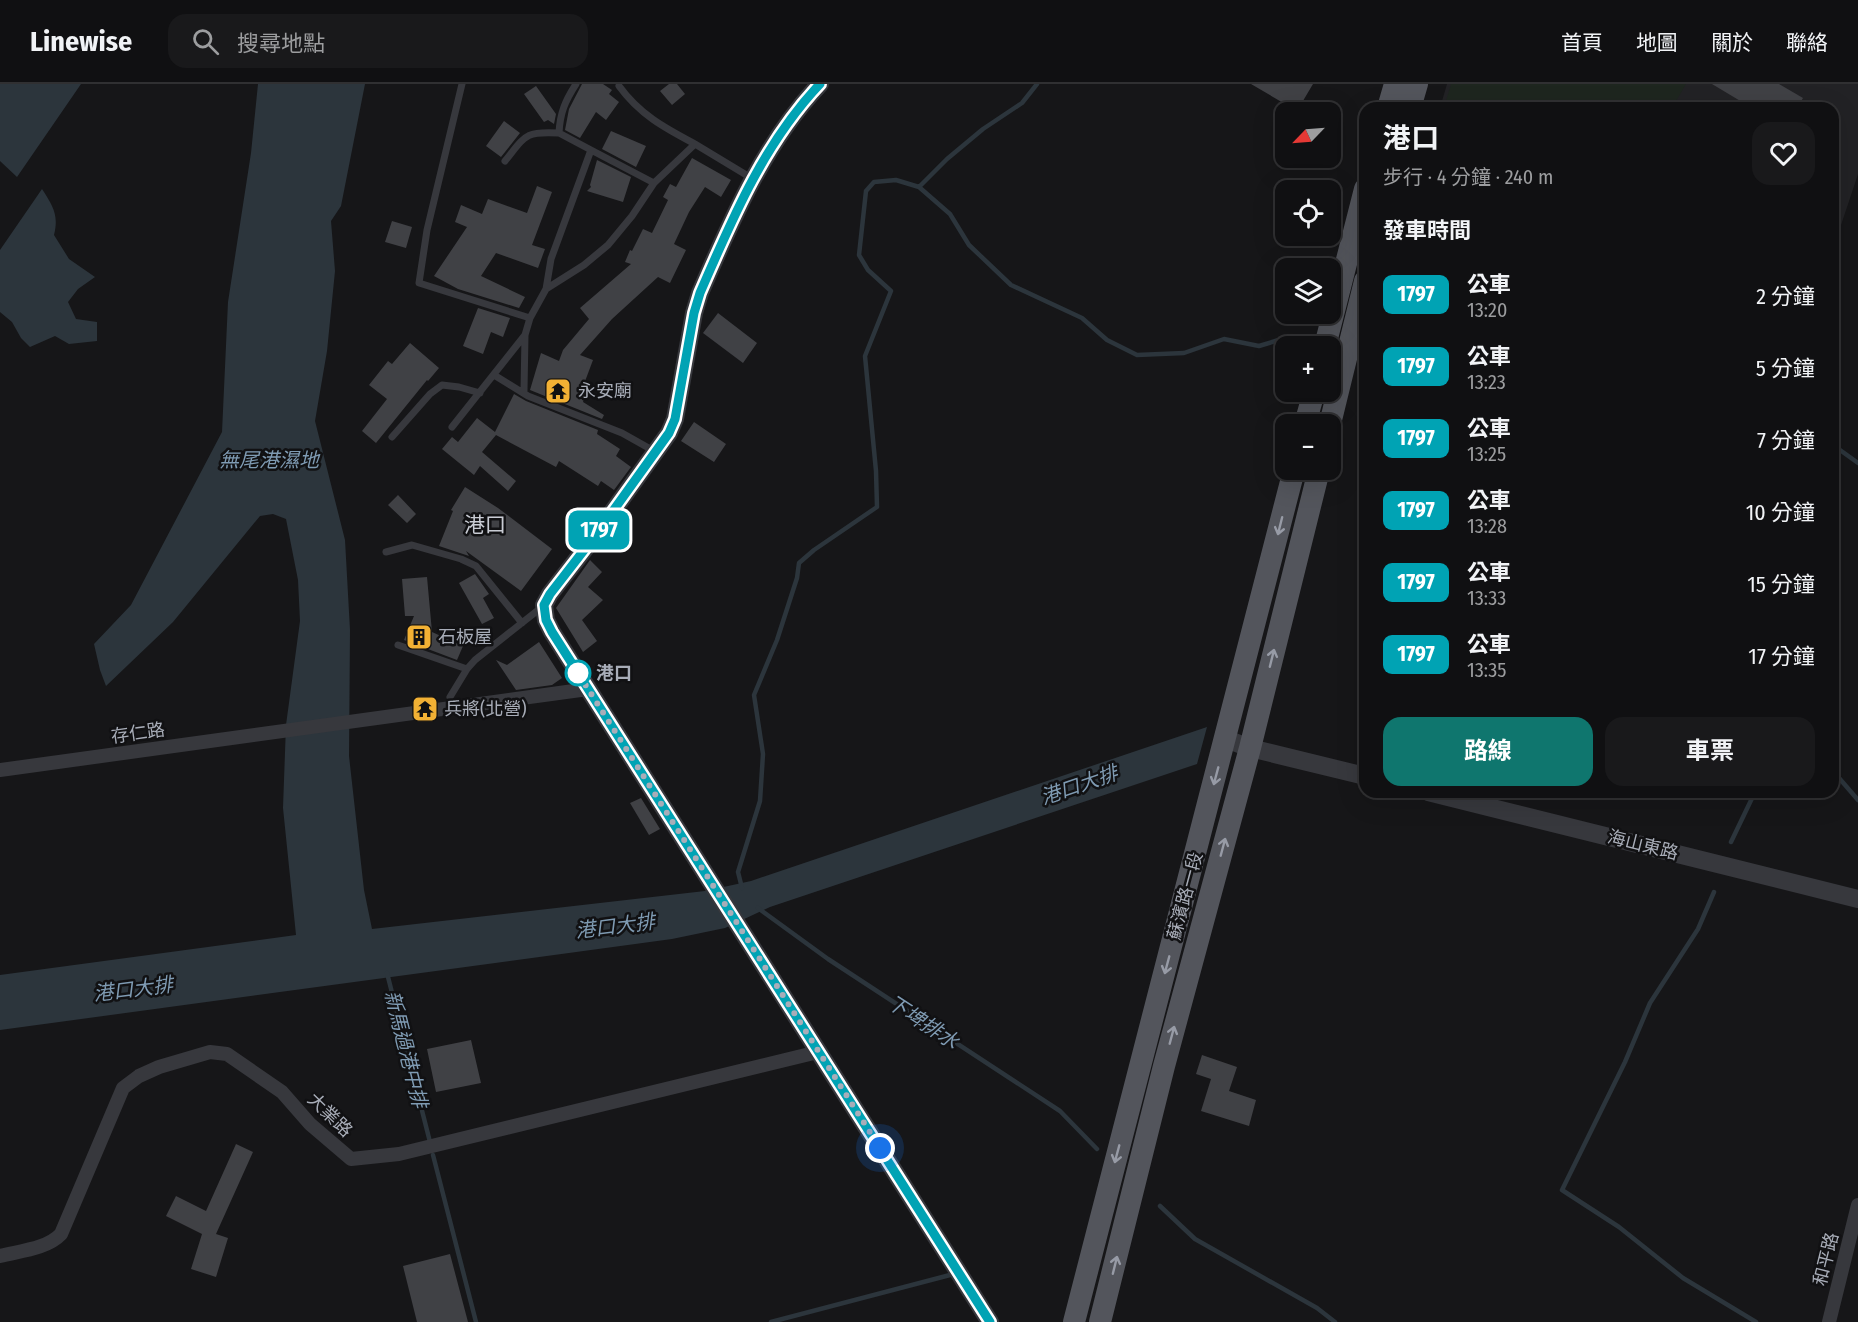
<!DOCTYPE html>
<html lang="zh-TW">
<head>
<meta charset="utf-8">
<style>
  :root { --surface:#101012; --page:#19191b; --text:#f1f3f6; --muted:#9c9d9f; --line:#303032; --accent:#0f766e }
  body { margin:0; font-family:"Fira Sans Condensed","Noto Sans TC",sans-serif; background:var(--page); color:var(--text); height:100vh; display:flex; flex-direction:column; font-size:22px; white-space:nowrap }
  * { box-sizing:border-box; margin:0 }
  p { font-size:20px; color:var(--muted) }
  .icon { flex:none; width:33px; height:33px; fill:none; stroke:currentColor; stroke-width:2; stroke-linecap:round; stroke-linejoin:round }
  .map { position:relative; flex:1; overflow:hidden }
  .details { position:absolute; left:1359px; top:18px; width:480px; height:696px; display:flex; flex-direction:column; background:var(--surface); border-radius:18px; box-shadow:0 6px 24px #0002,0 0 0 2px var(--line) }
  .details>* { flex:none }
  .badge { padding:0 12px; border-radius:9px; font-size:21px; line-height:39px }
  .needle { width:39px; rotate:245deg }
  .fabs { position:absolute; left:1275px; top:18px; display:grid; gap:12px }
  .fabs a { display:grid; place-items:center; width:66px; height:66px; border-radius:12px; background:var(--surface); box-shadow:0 6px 24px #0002,0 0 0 2px var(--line); font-size:30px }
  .you { position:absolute; width:30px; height:30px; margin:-15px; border:4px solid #fff; border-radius:50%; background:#1a73e8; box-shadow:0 0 0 9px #1a73e833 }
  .map>.badge { position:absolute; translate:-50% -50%; box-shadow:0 0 0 3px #fff }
  h2 { padding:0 24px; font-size:22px; line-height:54px }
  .round { display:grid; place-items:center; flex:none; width:63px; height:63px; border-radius:18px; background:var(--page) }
  .head { display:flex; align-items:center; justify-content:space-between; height:102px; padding:0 24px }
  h1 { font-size:28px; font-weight:700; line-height:45px }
  .primary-button { display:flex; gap:12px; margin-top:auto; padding:12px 24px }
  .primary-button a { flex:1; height:69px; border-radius:18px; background:var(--accent); color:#fff; font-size:24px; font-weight:700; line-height:69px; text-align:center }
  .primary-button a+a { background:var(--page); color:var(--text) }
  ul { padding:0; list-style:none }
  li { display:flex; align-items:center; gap:18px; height:72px; padding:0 24px }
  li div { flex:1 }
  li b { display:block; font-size:22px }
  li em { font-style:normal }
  li .badge { min-width:66px; font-weight:700; text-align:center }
  header { display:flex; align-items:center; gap:36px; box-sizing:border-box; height:84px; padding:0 30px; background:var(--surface); border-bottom:2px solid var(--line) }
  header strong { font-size:28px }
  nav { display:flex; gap:33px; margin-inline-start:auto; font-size:21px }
  .search { width:420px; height:54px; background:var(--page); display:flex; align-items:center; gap:15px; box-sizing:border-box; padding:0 21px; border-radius:18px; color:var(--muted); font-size:22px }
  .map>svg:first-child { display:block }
</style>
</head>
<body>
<header>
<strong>Linewise</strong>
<div class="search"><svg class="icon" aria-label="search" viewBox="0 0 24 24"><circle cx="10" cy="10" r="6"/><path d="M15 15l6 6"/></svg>搜尋地點</div>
<nav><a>首頁</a><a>地圖</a><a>關於</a><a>聯絡</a></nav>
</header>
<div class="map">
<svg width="1858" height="1238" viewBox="0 0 1858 1238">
  <rect width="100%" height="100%" fill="#161618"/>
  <path fill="#222225" d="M1447 0H1858V90L1833 165V24H1440Z"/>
  <path fill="#1e261f" d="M1451 0H1686L1672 24H1444Z"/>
  <path fill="#2c353c" d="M0 0H81L17 93 0 77Z
    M258 0H365L341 122 331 137 335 187 327 267 315 337 345 456 350 546 349 672 364 806 372 845 705 807 751 797 1207 643 1197 680 770 823 725 844 672 855 0 946V891L296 851 283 724 286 641 300 537 298 496 286 435 273 430 260 432 173 538 106 602 100 586 94 560 131 521 222 348 228 218 251 69Z
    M42 105C53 122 59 131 54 151L69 175 95 193 78 205 68 218 76 235 97 238V257L69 260 55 252 30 263 21 254 12 238 0 228V166Z"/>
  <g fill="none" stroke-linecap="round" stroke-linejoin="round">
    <path stroke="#2c353c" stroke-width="4.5" d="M919 103 947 75 983 45 1022 19 1037 0
      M1833 361 1858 379
      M1833 687 1858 716
      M1731 758 1755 708
      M742 804 738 788 760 717 763 670 754 611 777 556 797 494 799 479 814 466 877 423 876 387 865 272 891 207 868 186 859 171 866 107 874 98 896 96 919 103 950 130 969 161 1011 201 1082 234 1107 256 1137 271 1184 269 1224 255 1259 262 1282 255
      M1714 808 1698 845 1650 919 1625 978 1562 1106 1619 1143 1683 1194 1756 1238
      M758 824 828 875 1060 1027 1097 1065
      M387 889 430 1058
      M433 1071 476 1238
      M1160 1122 1195 1155 1317 1224 1335 1238
      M771 1238 950 1191"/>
  </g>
  <path fill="#404145" d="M582 0H603L612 6 609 10 619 18 606 36 596 28 580 54 565 46 569 25Z
    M669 0H677L685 10 672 21 660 7Z
    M1251 0H1313L1297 27Z
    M1712 0H1779L1803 14 1797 24H1752Z
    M536 2 556 30 554 40 548 36 544 38 524 10Z
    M504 37 520 49 501 73 486 62Z
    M611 47 646 62 636 83 602 65Z
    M692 74 731 96 721 113 705 103 689 128 674 160 686 166 670 199 658 193 612 235 580 271 593 276 584 300 588 301 583 318 604 331 602 335 530 306 541 269 559 277 563 266 589 235 580 224 631 180 625 178 630 166 632 167 643 145 652 149 668 116 663 113 670 100 676 103Z
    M597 76 631 93 623 118 587 107 591 103 590 101Z
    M537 102 552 108 532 161 545 165 538 184 496 169 481 192 525 213 519 224 458 205 434 192 467 143 455 138 461 121 482 130 488 115 527 129Z
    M392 137 412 143 406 164 385 158Z
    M478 224 510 234 503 253 491 248 483 270 463 262Z
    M718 229 757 259 743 279 703 249Z
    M410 259 439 284 428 297 427 296 376 359 362 347 387 315 369 301 388 277 392 280Z
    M514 310 526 317 598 346 597 350 620 365 616 372 631 383 614 406 601 397 598 402 559 377 556 383 496 351 482 368 516 397 508 407 480 382 474 391 442 365 452 353 458 358 477 334 495 348Z
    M694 338 726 360 714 378 681 357Z
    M465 403 498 424 552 465 521 507 466 467 469 472 439 462 453 427 451 426Z
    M398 411 416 430 407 439 388 421Z
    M590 476 602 488 588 503 603 516 582 536 597 557 583 568 556 524Z
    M475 490 489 510 483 514 494 534 482 540 459 499Z
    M427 493 432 548 463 562 457 576 404 556 414 532H405L402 495Z
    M539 558 562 594 552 601 516 606 496 576 507 581Z
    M641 714 660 745 649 751 630 719Z
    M471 956 481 999 436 1008 427 965Z
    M1202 971 1237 983 1229 1007 1256 1016 1249 1042 1201 1027 1211 995 1196 990Z
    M236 1060 253 1068 216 1150 228 1154 216 1193 191 1185 202 1150 166 1132 176 1112 206 1127Z
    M450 1170 468 1238H417L403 1182Z"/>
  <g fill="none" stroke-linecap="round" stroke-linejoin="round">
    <path stroke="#37383d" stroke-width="7" d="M462 0 427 146 419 199 530 234
      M576 0C565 17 560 29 559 49L591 66
      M619 2C640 31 665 44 695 60
      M505 77C526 51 525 47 559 49
      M546 205 551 175 591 66 654 99
      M494 291 528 312 622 349 654 367
      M524 307 525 251 530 234 546 205 584 181 608 161 632 132 654 99 695 60 753 95
      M452 343 525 251
      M392 353 430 310 442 301 459 303 480 309
      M386 468 412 461 461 475 476 482 522 539
      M398 561 467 585
      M450 613 467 585 475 576 542 523"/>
    <path stroke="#37383d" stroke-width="14" d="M0 686 588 605
      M0 1172C19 1167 47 1165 61 1150L123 1004 139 992 159 983 210 968 227 970 282 1008 310 1040 351 1075 399 1070 818 968
      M1829 1238 1858 1121"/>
    <path stroke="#37383d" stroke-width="18" d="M820 0C764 59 732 135 700 209L694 229 675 335 669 349 595 452 550 510 544 521 546 536 552 548 990 1238
      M1226 655 1250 664 1365 692
      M1428 708 1858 815"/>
    <path stroke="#53555c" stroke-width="22" d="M1388 24 1395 0
      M1410 24 1417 0
      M1325 262 1365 105
      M1305 340 1314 308
      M1330 340 1365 197
      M1074 1238 1294 386
      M1100 1238 1164 982 1250 664 1319 386"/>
  </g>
  <defs><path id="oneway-shaft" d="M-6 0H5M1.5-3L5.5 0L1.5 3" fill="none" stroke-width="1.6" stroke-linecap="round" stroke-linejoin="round" transform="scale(1.5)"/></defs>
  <g stroke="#979ba6">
    <use href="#oneway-shaft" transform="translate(1280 442) rotate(104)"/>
    <use href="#oneway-shaft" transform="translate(1272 574) rotate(-76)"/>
    <use href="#oneway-shaft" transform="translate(1216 692) rotate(105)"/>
    <use href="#oneway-shaft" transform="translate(1223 763) rotate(-75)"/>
    <use href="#oneway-shaft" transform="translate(1167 881) rotate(105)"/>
    <use href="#oneway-shaft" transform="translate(1172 951) rotate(-75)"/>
    <use href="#oneway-shaft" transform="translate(1117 1070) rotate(105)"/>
    <use href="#oneway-shaft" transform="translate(1115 1181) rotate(-76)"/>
  </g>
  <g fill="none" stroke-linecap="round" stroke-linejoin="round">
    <g stroke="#fff" stroke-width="14">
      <path id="line" d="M820 0C764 59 732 135 700 209L694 229 675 335 669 349 595 452 550 510 544 521 546 536 552 548 990 1238"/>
    </g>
    <use href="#line" stroke="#00a3b4" stroke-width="9"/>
    <path stroke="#a8adb8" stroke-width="6" stroke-dasharray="0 10.8" d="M578 589 576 586 880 1064"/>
  </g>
  <defs>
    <g id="temple-square" transform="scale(1.35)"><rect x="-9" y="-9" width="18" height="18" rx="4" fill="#f2b134" stroke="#111113"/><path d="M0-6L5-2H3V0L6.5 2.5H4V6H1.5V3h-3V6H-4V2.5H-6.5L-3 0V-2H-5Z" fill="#111"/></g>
    <g id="building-square" transform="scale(1.35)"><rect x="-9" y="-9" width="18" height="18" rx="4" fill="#f2b134" stroke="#111113"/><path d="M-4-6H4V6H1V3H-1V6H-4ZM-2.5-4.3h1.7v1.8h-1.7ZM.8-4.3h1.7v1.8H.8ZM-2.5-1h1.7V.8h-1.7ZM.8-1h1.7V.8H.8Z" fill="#111"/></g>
  </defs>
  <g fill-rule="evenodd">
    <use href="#temple-square" x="558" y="307"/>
    <use href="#building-square" x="419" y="553"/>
    <use href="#temple-square" x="425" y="625"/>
  </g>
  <circle fill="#fff" stroke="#00a3b4" stroke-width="3" cx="578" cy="589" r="12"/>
  <g text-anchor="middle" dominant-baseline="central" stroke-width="5" stroke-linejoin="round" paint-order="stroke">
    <g font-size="18" fill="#a8adb8" stroke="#111113" text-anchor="start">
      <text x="578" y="307">永安廟</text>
      <text x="438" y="553">石板屋</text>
      <text x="444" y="625">兵將(北營)</text>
    </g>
    <g font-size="18" font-weight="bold" fill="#a8adb8" stroke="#111113" text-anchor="start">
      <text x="596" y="589">港口</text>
    </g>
    <g font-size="18" fill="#a8adb8" stroke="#111113">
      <text transform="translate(138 649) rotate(-8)">存仁路</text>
      <text transform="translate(1643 761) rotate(14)">海山東路</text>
      <text transform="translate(1185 812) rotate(-75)">蘇濱路一段</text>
      <text transform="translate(330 1031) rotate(44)">大業路</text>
      <text transform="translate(1826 1175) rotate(-76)">和平路</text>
    </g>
    <g font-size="20" font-style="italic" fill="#7f9bb3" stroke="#111113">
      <text x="269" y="376">無尾港濕地</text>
      <text transform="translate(1079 701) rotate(-19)">港口大排</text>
      <text transform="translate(615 842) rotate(-7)">港口大排</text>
      <text transform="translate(133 905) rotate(-7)">港口大排</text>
      <text transform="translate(923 938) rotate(33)">下埤排水</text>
      <text transform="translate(406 965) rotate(76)">新馬過港中排</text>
    </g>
    <g font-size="21" fill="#c9ccd4" stroke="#111113">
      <text x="485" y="441">港口</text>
    </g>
  </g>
</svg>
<div class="fabs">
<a><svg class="needle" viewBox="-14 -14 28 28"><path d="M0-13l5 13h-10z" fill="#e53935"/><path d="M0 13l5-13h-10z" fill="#9c9d9f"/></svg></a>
<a><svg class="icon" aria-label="locate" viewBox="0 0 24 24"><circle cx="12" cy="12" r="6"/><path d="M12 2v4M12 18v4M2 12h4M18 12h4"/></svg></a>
<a><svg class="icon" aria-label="layers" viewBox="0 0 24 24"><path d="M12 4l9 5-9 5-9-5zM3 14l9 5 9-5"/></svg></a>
<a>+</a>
<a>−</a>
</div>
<div class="you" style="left:880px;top:1064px"></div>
<b class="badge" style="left:599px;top:446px;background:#00a3b4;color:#fff">1797</b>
<section class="details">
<div class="head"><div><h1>港口</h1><p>步行 · 4 分鐘 · 240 m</p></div><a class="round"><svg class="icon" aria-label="heart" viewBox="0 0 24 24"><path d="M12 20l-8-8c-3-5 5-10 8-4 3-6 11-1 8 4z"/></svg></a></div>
<h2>發車時間</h2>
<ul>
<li><span class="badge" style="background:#00a3b4;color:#fff">1797</span><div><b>公車</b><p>13:20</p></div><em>2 分鐘</em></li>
<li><span class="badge" style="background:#00a3b4;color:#fff">1797</span><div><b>公車</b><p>13:23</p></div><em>5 分鐘</em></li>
<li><span class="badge" style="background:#00a3b4;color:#fff">1797</span><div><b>公車</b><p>13:25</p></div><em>7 分鐘</em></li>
<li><span class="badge" style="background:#00a3b4;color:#fff">1797</span><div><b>公車</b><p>13:28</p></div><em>10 分鐘</em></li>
<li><span class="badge" style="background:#00a3b4;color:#fff">1797</span><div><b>公車</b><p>13:33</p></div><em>15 分鐘</em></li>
<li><span class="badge" style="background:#00a3b4;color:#fff">1797</span><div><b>公車</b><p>13:35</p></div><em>17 分鐘</em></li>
</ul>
<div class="primary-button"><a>路線</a><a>車票</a></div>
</section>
</div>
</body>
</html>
